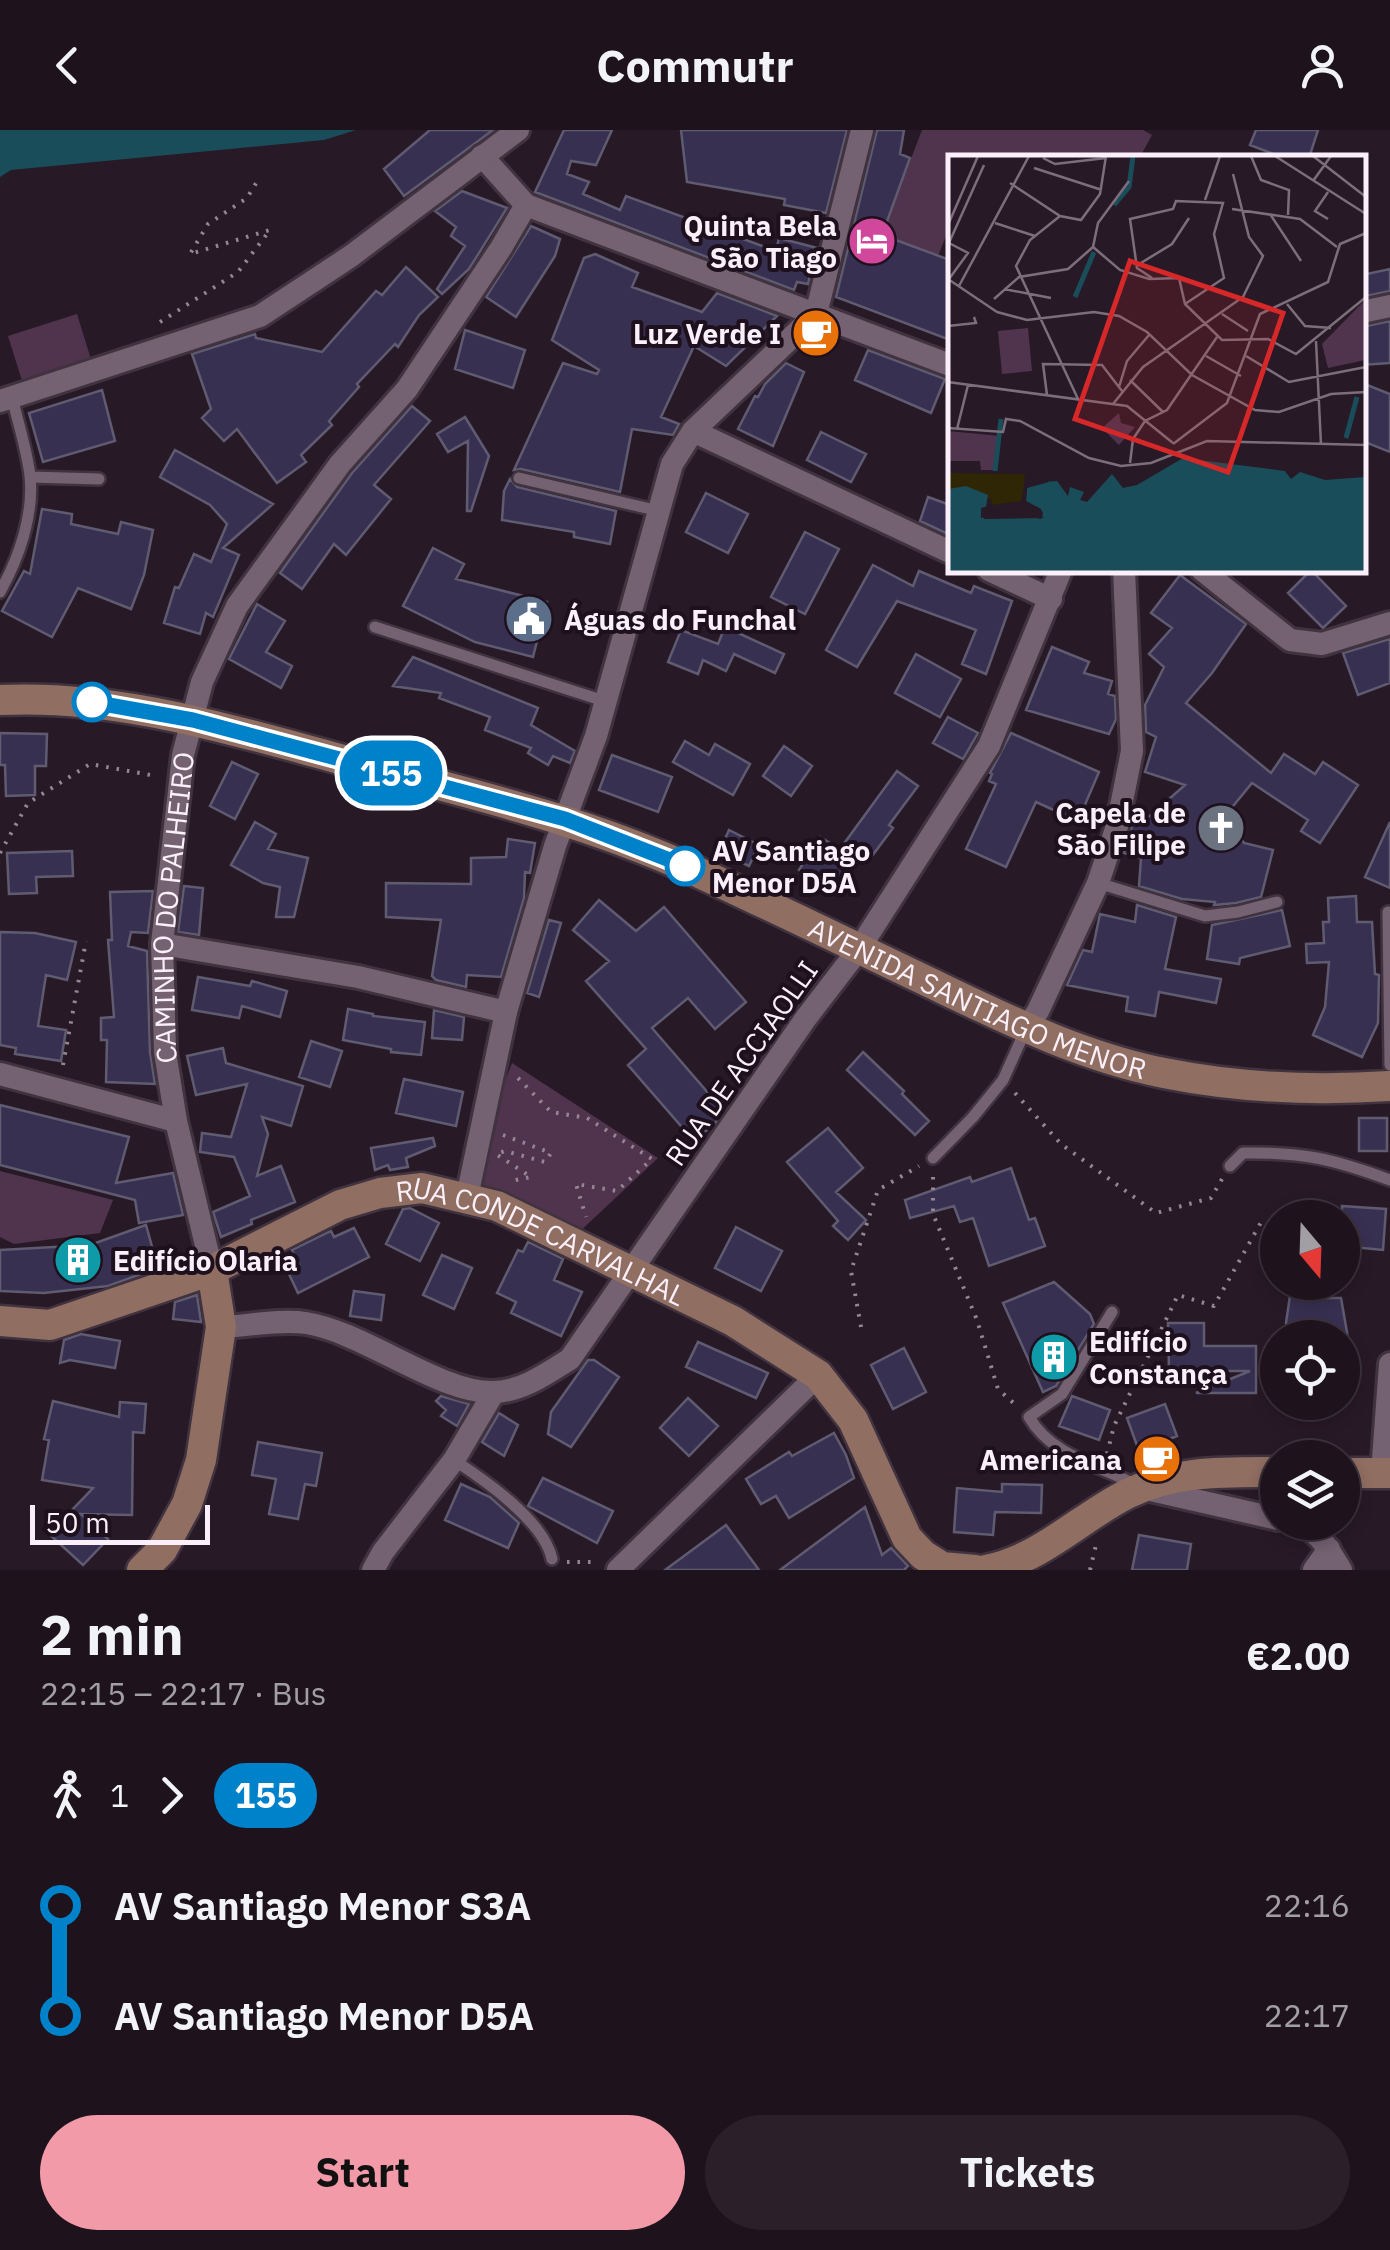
<!DOCTYPE html>
<html lang="en">
<head>
<meta charset="utf-8">
<style>
  :root { --surface:#1e131d; --page:#2b202a; --text:#f1f3f6; --muted:#a19ea4; --line:#3c323b; --accent:#f39aa8 }
  body { margin:0; font-family:"IBM Plex Sans",sans-serif; background:var(--page); color:var(--text); height:100vh; display:flex; flex-direction:column; font-size:38px; white-space:nowrap }
  * { box-sizing:border-box; margin:0 }
  p { font-size:32px; color:var(--muted) }
  .icon { flex:none; width:55px; height:55px; fill:none; stroke:currentColor; stroke-width:2; stroke-linecap:round; stroke-linejoin:round }
  .map { position:relative; height:1440px; overflow:hidden }
  .details { display:flex; flex-direction:column; background:var(--surface); flex:1 }
  .details>* { flex:none }
  .badge { padding:0 20px; border-radius:32px; font-size:35px; line-height:65px }
  .needle { width:65px; rotate:161deg }
  .tools { position:absolute; left:1260px; top:1070px; display:grid; gap:20px }
  .tools a { display:grid; place-items:center; width:100px; height:100px; border-radius:50%; background:var(--surface); box-shadow:0 5px 15px #0003,0 0 0 2px var(--line); font-size:50px }
  .scale { position:absolute; left:30px; bottom:25px; width:180px; box-sizing:border-box; padding-left:10px; border:5px solid #fbf0fa; border-top:0; font-size:28px; line-height:35px; white-space:nowrap; color:#fbf0fa; -webkit-text-stroke:8px #1f101d; paint-order:stroke }
  .map>.badge { position:absolute; translate:-50% -50%; box-shadow:0 0 0 5px #fff }
  .legs { display:flex; align-items:center; gap:15px; height:110px; padding:0 40px; font-size:32px }
  .legs p { margin-inline-start:auto }
  .head { display:flex; align-items:center; justify-content:space-between; height:170px; padding:0 40px }
  h1 { font-size:55px; font-weight:700; line-height:75px }
  .button { display:flex; gap:20px; margin-top:auto; padding:20px 40px }
  .button a { flex:1; height:115px; border-radius:60px; background:var(--accent); color:#111; font-size:40px; font-weight:700; line-height:115px; text-align:center }
  .button a+a { background:var(--page); color:var(--text) }
  ul { padding:0 40px; list-style:none }
  li { display:flex; align-items:center; gap:35px; height:110px; font-size:38px }
  li i { display:grid; place-items:center; width:15px; height:100%; margin:0 12px; background:currentColor }
  li i::after { content:''; width:25px; height:25px; margin:-12px; border:8px solid; border-radius:50%; background:var(--surface) }
  li p { margin-inline-start:auto }
  li:first-child i { background:linear-gradient(#0000 50%,currentColor 0) }
  li:last-child i { background:linear-gradient(currentColor 50%,#0000 0) }
  header { display:flex; justify-content:space-between; align-items:center; height:130px; padding:0 40px; background:var(--surface); font-size:45px; font-weight:700 }
  .map>svg:first-child { display:block }
</style>
</head>
<body>
<header><svg class="icon" aria-label="back" viewBox="0 0 24 24"><path d="M15 5l-7 7 7 7"/></svg>Commutr<svg class="icon" aria-label="person" viewBox="0 0 24 24"><circle cx="12" cy="8" r="4"/><path d="M4 21q1-7 8-7t8 7"/></svg></header>
<div class="map">
<svg width="1390" height="1440" viewBox="0 0 1390 1440">
  <rect width="100%" height="100%" fill="#281927"/>
  <path fill="#50344e" d="M922 0H1143L1152 5 1140 27 950 28V96L938 126 882 105Z
    M77 184 93 236 24 257 8 206Z
    M512 933 658 1028 576 1105 474 1064 492 985Z
    M0 1041 113 1070 100 1103 14 1114 0 1107Z"/>
  <path fill="#194d5a" d="M0 0H356L324 10 11 40 0 47Z"/>
  <path fill="#383051" stroke="#5f5b71" stroke-width="2.5" d="M430 0H493L404 66 384 39Z
    M564 0H612L596 35 571 31 567 44 589 52 583 64 620 80 626 66 776 121 779 108 817 118 808 154 797 152 794 160 535 62Z
    M681 0H847L826 83 784 75 785 69 687 52Z
    M877 0H904L900 24 910 28 882 105 950 130V210L836 167Z
    M1256 0H1318L1309 28H1284L1250 15Z
    M462 61 507 78 469 139 442 164 437 159 465 116 451 106 456 97 435 81Z
    M531 96 560 109 555 126 516 187 486 167Z
    M595 124 638 143 632 157 702 182 717 163 777 186 726 236 694 216 661 287 679 294 673 305 632 299 620 362 521 339 514 340 563 233 597 244 599 240 552 210 584 128Z
    M406 137 438 167 419 185 398 217 395 214 357 254 359 257 329 291 332 295 301 325 306 332 277 353 237 299 224 311 202 288 211 279 192 224 255 204 256 208 322 222 376 161 382 165Z
    M1390 139V161L1362 167V145Z
    M1390 191V233L1362 235V197Z
    M465 200 525 220 513 258 455 239Z
    M868 220 945 249 931 283 855 250Z
    M786 233 804 242 773 316 738 299 755 266 758 267 765 254Z
    M1362 253 1390 264V322L1362 311Z
    M102 260 115 311 43 332 29 283Z
    M412 276 430 291 374 355 391 369 346 425 334 414 302 459 280 443 352 343Z
    M465 287 489 326 471 381H467L468 311 448 322 437 304Z
    M821 302 866 324 851 352 807 330Z
    M175 320 273 374 223 418 239 425 213 487 206 483 200 504 164 493 175 457 179 458 194 424 211 432 227 394 210 375 160 347Z
    M510 349 517 357 616 381 610 414 574 407V402L502 390 504 361Z
    M706 363 748 384 728 423 686 402Z
    M928 367 950 375V405L920 391Z
    M42 379 72 384 71 394 118 404 121 392 153 400 144 445 131 479 78 458 52 507 2 481 24 441 30 444Z
    M805 402 839 419 805 484 771 467Z
    M433 418 464 434 456 449 547 472 533 527 475 512 403 476Z
    M873 435 913 456 919 441 971 463 974 456 1012 471 986 544 962 534 976 500 897 471 857 537 826 520Z
    M1311 440 1346 476 1323 498 1288 463Z
    M1180 445 1246 494 1212 543 1186 573 1271 643 1284 624 1315 644 1323 632 1358 655 1320 713 1301 701 1308 690 1252 653 1225 686 1244 713 1273 720 1261 767 1236 773 1214 775 1215 772 1182 769 1139 756 1141 728 1124 723 1134 689 1143 692 1185 655 1145 642 1156 607 1146 602 1145 575 1164 537 1149 524 1172 498 1151 483Z
    M257 474 285 491 266 522 292 536 281 558 229 529Z
    M725 497 784 524 775 543 734 524 726 541 703 530 698 544 668 532 681 500 718 514Z
    M1390 509V553L1358 565 1343 523Z
    M1052 517 1089 532 1084 543 1112 551 1108 564 1115 566 1116 589 1109 604 1026 580Z
    M916 524 961 549 940 587 895 563Z
    M413 527 538 578 531 595 575 621 570 633 553 626 548 635 528 623 531 618 485 600 490 587 439 568 441 563 393 556Z
    M948 587 978 603 963 629 933 613Z
    M0 603 47 604 46 636H35V665L6 666 5 635H0Z
    M1011 603 1099 642 1078 691 1036 672 1006 737 966 719 996 654 989 651 992 644 990 643Z
    M685 611 709 625 715 614 750 634 733 665 673 632Z
    M784 616 812 636 791 666 763 646Z
    M612 625 672 647 658 682 599 660Z
    M232 632 258 644 235 689 210 676Z
    M897 641 918 656 889 695 893 698 872 726 864 720 836 764 799 740 820 707 840 719Z
    M255 692 276 704 268 719 308 728 294 787H276L280 757 263 753 231 735Z
    M1390 692V758L1365 747Z
    M729 700 759 715 749 736 719 722Z
    M508 709 535 713 530 743 525 742 524 768 501 847 467 845 466 857 436 850 432 846 441 790 386 787V753L471 754V728L506 727Z
    M72 721 73 746 36 747 37 763 9 764 7 723Z
    M184 756 203 758 199 805 178 802Z
    M153 761 148 803 131 802 128 816 147 821 150 922 155 954 106 952 107 910H101V888L114 887 108 810H112L110 762Z
    M1356 766 1357 792H1372L1375 844 1379 845 1378 893 1362 927 1313 905 1325 877 1329 832 1307 833 1306 814 1324 813 1323 792H1329L1328 768Z
    M599 770 636 801 664 777 746 872 715 899 688 868 652 898 722 979 716 992 694 1011 628 935 646 919 586 851 609 831 573 800Z
    M1137 775 1176 787 1165 839 1221 849 1216 873 1159 862 1155 886 1126 881 1128 867 1067 855 1083 820 1092 822 1100 784 1135 792Z
    M1282 780 1290 816 1240 828 1239 834 1207 829 1212 795Z
    M549 790 561 793 539 867 527 863Z
    M0 802 35 803 76 812 67 850 46 845 38 896 66 900 61 931 15 924 16 918 0 915Z
    M198 847 250 856 252 851 287 861 280 887 242 876 239 888 192 880Z
    M348 879 373 884V886L425 892 421 925 391 922V919L343 910Z
    M434 880 464 887 462 910 432 908Z
    M311 911 342 921 330 957 299 947Z
    M223 918 226 933 303 956 291 996 262 987 268 1004 257 1046 281 1036 295 1072 251 1090 252 1094 221 1107 213 1082 250 1066 234 1027 200 1022 202 1003 231 1007 247 954 196 965 187 926Z
    M863 922 904 961 902 964 929 991 915 1005 847 940Z
    M404 949 463 962 456 996 396 983Z
    M0 975 129 1007 116 1053 173 1043 183 1085 139 1093 135 1070 0 1035Z
    M1359 988H1387V1021H1359Z
    M828 998 863 1038 836 1062 866 1090 848 1110 833 1096 838 1091 787 1032Z
    M433 1008 435 1016 406 1028 408 1037 390 1040 388 1035 375 1040 371 1018Z
    M1011 1038 1029 1090 1035 1088 1045 1116 989 1136 973 1088 960 1092 954 1076 910 1088 905 1070 970 1047 972 1052Z
    M1342 1076 1386 1079 1383 1120 1342 1116Z
    M410 1078 439 1093 420 1131 386 1114 403 1079Z
    M146 1095 158 1138 108 1156 44 1163 0 1161V1120L90 1115Z
    M736 1097 782 1121 761 1161 715 1138Z
    M354 1098 369 1127 298 1163 287 1140 299 1134 292 1120 331 1101 334 1107Z
    M528 1112 563 1129 554 1150 582 1162 561 1206 511 1183 516 1172 497 1163 518 1120 523 1122Z
    M442 1125 472 1138 454 1179 423 1165Z
    M1054 1152 1090 1184 1094 1194 1056 1256 1043 1262 1003 1173Z
    M1292 1152H1304L1307 1168H1341L1348 1208H1290L1286 1193Z
    M354 1161 384 1165 381 1190 350 1186Z
    M197 1165 201 1192 173 1189 175 1172Z
    M1168 1193H1204V1216H1256V1263H1196L1250 1241H1169Z
    M81 1204 120 1211 115 1238 70 1230 60 1233 64 1210Z
    M698 1212 768 1243 756 1268 686 1237Z
    M904 1218 926 1262 893 1279 871 1235Z
    M588 1230H594L619 1247 571 1317 548 1304 551 1282Z
    M441 1266 469 1274 457 1296 441 1286 446 1280 436 1271Z
    M1072 1266 1110 1280 1099 1310 1059 1296Z
    M688 1268 718 1296 689 1326 660 1298Z
    M53 1271 119 1287 120 1272 146 1274 144 1303 133 1302 132 1385 81 1384 108 1409 83 1435 49 1404 93 1358 42 1350 49 1310 44 1309Z
    M1165 1274 1177 1306 1139 1321 1127 1288Z
    M499 1283 518 1295 504 1326 482 1312Z
    M834 1303 846 1325 854 1348 789 1388 776 1366 761 1374 746 1349 789 1322 792 1326Z
    M258 1312 322 1323 316 1356 305 1354 298 1389 269 1384 276 1349 252 1345Z
    M543 1348 613 1381 597 1413 528 1376Z
    M461 1354 490 1367 519 1393 508 1418 445 1390Z
    M1002 1354 1042 1355 1041 1383 995 1382 993 1405 954 1402 957 1358 1002 1362Z
    M865 1377 882 1425 891 1418 908 1436 904 1440H780Z
    M726 1395 759 1440H665Z
    M1139 1405 1191 1414 1187 1440H1132Z"/>
  <g fill="none" stroke-linecap="round" stroke-linejoin="round">
    <g stroke="#40333f" stroke-width="16">
      <path id="lane" d="M30 347 99 349
        M519 348 659 381
        M0 462C19 428 34 385 30 346 27 320 18 293 12 267
        M375 497 604 571
        M1098 753 1205 786 1238 782 1277 772
        M1388 782 1390 935
        M933 1028 973 987 1003 950 1026 899
        M1230 1036 1243 1023C1304 1022 1333 1029 1390 1050
        M1112 1182 1062 1264 1029 1287C1051 1325 1096 1334 1134 1354
        M454 1330C486 1351 544 1391 552 1429"/>
    </g>
    <g stroke="#40333f" stroke-width="28">
      <g id="street">
        <path d="M482 26 526 75 950 235"/>
        <path d="M1362 182 1390 176"/>
        <path d="M0 271 260 186 351 126 518 0"/>
        <path d="M693 301 950 422"/>
        <path d="M989 440 1051 469"/>
        <path d="M1202 440 1290 510 1322 514 1390 493"/>
        <path d="M162 814 358 847 506 882"/>
        <path d="M1026 899 1038 881 1098 753 1117 696 1132 621 1124 440"/>
        <path d="M0 944 176 991"/>
        <path d="M467 1067 506 882 555 716 596 606 672 334 693 301 816 184 862 0"/>
        <path id="s1" d="M212 1140 176 991 165 922 162 814 183 625 202 552 237 476 340 334 407 259 501 118 526 75"/>
        <path d="M221 1197C247 1196 280 1189 306 1193 364 1202 439 1263 493 1262 521 1262 548 1243 570 1229L806 888 859 819 989 616 1061 440"/>
        <path d="M1382 1343 1390 1234"/>
        <path d="M1142 1358 1278 1389"/>
        <path d="M1294 1392C1318 1398 1329 1420 1341 1440"/>
        <path d="M373 1440 383 1422 454 1330 494 1262"/>
        <path d="M618 1440 818 1245"/>
        <path d="M1314 1440 1329 1419"/>
      </g>
    </g>
    <g stroke="#40333f" stroke-width="35">
      <g id="secondary">
        <path id="s2" d="M0 570C122 564 238 602 355 633 472 664 583 690 693 740 776 778 857 818 939 857 1012 892 1084 927 1164 943 1239 958 1314 961 1390 956"/>
        <path id="s3" d="M0 1191 50 1195 212 1140 340 1075 380 1063 422 1058 497 1076 733 1191 818 1245 853 1290 907 1408 923 1425 942 1437 975 1440"/>
        <path d="M1342 1343H1390"/>
        <path d="M142 1440 162 1420 187 1374 201 1330 221 1197 212 1140"/>
        <path d="M986 1440C1041 1429 1078 1389 1127 1364 1175 1340 1225 1342 1278 1342"/>
      </g>
    </g>
    <path stroke="#948793" stroke-width="4" stroke-dasharray="2.5 8" stroke-linecap="butt" d="M160 192 238 142 270 100 190 124 208 94 247 68 258 50
      M0 723 28 673 90 634 156 646
      M63 935 86 811
      M518 948 551 982 587 988 652 1029 617 1061 576 1054 586 1087
      M1015 963 1061 1014 1156 1083 1211 1068 1222 1049
      M503 1005 551 1023 545 1032 505 1021 496 1024 531 1047 510 1051
      M933 1047V1084L977 1190 998 1259 1018 1277
      M861 1197 851 1141 878 1060 919 1036
      M1107 1324 1114 1296 1178 1165 1214 1176 1264 1087
      M567 1432H597
      M1090 1440 1096 1415"/>
    <use href="#lane" stroke="#746172" stroke-width="11"/>
    <use href="#street" stroke="#746172" stroke-width="22"/>
    <use href="#secondary" stroke="#906e61" stroke-width="30"/>
  </g>
  <g fill="none" stroke-linecap="round" stroke-linejoin="round">
    <g stroke="#fff" stroke-width="22">
      <path id="line-1" d="M92 572 193 590 565 689 685 736"/>
    </g>
    <use href="#line-1" stroke="#0082ca" stroke-width="15"/>
  </g>
  <defs>
    <g id="hotel-disc" transform="scale(2.5)"><circle r="9.5" fill="#d1479c" stroke="#1f101d"/><path d="M-6-4.5h1.5V1H6V5H4.5V3h-9V5H-6ZM-4 0a1.8 1.8 0 1 1 3.6 0ZM.5 0V-2.5h3Q6-2.5 6 0Z" fill="#fff"/></g>
    <g id="cafe-disc" transform="scale(2.5)"><circle r="9.5" fill="#e8710a" stroke="#1f101d"/><path d="M-5.5-4.5H6V0H3Q3 3.5 0 3.5H-2.5Q-5.5 3.5-5.5 0ZM3-3.2v2h1.7v-2ZM-6 4.5H4V6H-6Z" fill="#fff"/></g>
    <g id="civic-disc" transform="scale(2.5)"><circle r="9.5" fill="#5c6f8a" stroke="#1f101d"/><path d="M-.6-6.5H3V-4.5H.6V-3L4-1V1h2V6H-6V1h2V-1L-.6-3ZM-1.2 2.5V6h2.4V2.5Z" fill="#fff"/></g>
    <g id="church-disc" transform="scale(2.5)"><circle r="9.5" fill="#6b7280" stroke="#1f101d"/><path d="M-1.2-6h2.4v3.5h3.3v2.4h-3.3V6h-2.4V-.1h-3.3v-2.4h3.3Z" fill="#fff"/></g>
    <g id="building-disc" transform="scale(2.5)"><circle r="9.5" fill="#0f9aa8" stroke="#1f101d"/><path d="M-4-6H4V6H1V3H-1V6H-4ZM-2.5-4.3h1.7v1.8h-1.7ZM.8-4.3h1.7v1.8H.8ZM-2.5-1h1.7V.8h-1.7ZM.8-1h1.7V.8H.8Z" fill="#fff"/></g>
  </defs>
  <g fill-rule="evenodd">
    <use href="#hotel-disc" x="872" y="111"/>
    <use href="#cafe-disc" x="816" y="203"/>
    <use href="#civic-disc" x="529" y="489"/>
    <use href="#church-disc" x="1221" y="698"/>
    <use href="#building-disc" x="78" y="1130"/>
    <use href="#building-disc" x="1054" y="1227"/>
    <use href="#cafe-disc" x="1157" y="1329"/>
  </g>
  <g fill="#fff" stroke="#0082ca" stroke-width="5">
    <circle cx="92" cy="572" r="18"/>
    <circle cx="685" cy="736" r="18"/>
  </g>
  <g text-anchor="middle" dominant-baseline="central" stroke-width="8" stroke-linejoin="round" paint-order="stroke">
    <g font-size="28" font-weight="bold" fill="#fbf0fa" stroke="#1f101d" text-anchor="end">
      <text x="837" y="95">Quinta Bela<tspan x="837" dy="32">São Tiago</tspan></text>
      <text x="781" y="203">Luz Verde I</text>
      <text x="564" y="489" text-anchor="start">Águas do Funchal</text>
      <text x="1186" y="682">Capela de<tspan x="1186" dy="32">São Filipe</tspan></text>
      <text x="113" y="1130" text-anchor="start">Edifício Olaria</text>
      <text x="1089" y="1211" text-anchor="start">Edifício<tspan x="1089" dy="32">Constança</tspan></text>
      <text x="1122" y="1329">Americana</text>
    </g>
    <g font-size="28" font-weight="bold" fill="#fbf0fa" stroke="#1f101d" text-anchor="start">
      <text x="712" y="720">AV Santiago<tspan x="712" dy="32">Menor D5A</tspan></text>
    </g>
    <g font-size="28" fill="#fbf0fa" stroke="#1f101d">
      <text stroke="none"><textPath href="#s1" startOffset="368">CAMINHO DO PALHEIRO</textPath></text>
      <text stroke="none"><textPath href="#s2" startOffset="1030">AVENIDA SANTIAGO MENOR</textPath></text>
      <text transform="translate(741 933) rotate(-55)">RUA DE ACCIAOLLI</text>
      <text stroke="none"><textPath href="#s3" startOffset="578">RUA CONDE CARVALHAL</textPath></text>
    </g>
  </g>
  <g transform="translate(948 25)">
    <rect width="418" height="418" fill="#281927"/>
    <path d="M417 145V205L380 213 374 189ZM80 173 84 216 54 219 50 176ZM171 258 173 268 187 272 171 290 154 273ZM0 276 52 281 46 315H33L32 306H0Z" fill="#50344e"/>
    <path d="M0 318 77 319 74 346 44 350 43 344 0 334Z" fill="#2e2605"/>
    <path d="M235 303 337 316 343 324 352 317 377 325 417 322V417H0V334L18 331 40 340 36 364 95 363 93 354 78 346 79 333 93 327 109 326 120 341 122 332 136 337 132 345 139 347 164 319 175 333 189 330Z" fill="#194d5a"/>
    <path d="M92 322 101 327 79 333 78 346 95 357 93 364 69 359 33 363V353L44 350 37 359 69 354 91 359 73 346 78 330Z" fill="#281927"/>
    <path fill="none" stroke="#194d5a" stroke-width="5" d="M166 50 181 32 185 1M127 142 146 97M398 283 409 242M47 316 53 264"/>
    <path fill="none" stroke="#7c6f7b" stroke-width="2.5" d="M303 1 313 25 341 35 340 60M327 1 418 59M365 1 418 42M95 3 107 9 158 3M86 13 154 35M365 26 383 1M62 28 112 61 133 65 152 39 158 1M380 37 367 56 380 64M257 45 272 1M284 54 352 64 389 92M322 59 353 106M112 61 82 85 68 111 130 244M47 68 87 81M0 70 30 1M1 88 20 98 1 124M0 90 36 10M145 92 150 68 181 26M188 111 224 89 241 63M204 123 189 113 182 64 225 54 228 46 275 48 266 79 276 123 237 149M0 124 49 157M11 131 81 1M56 134 103 143M46 144 71 122 120 114 145 92 172 115 201 124 231 123 237 149 274 185 320 184 348 199 418 142M339 149 357 171 383 173M49 157 79 165 146 157 171 161 199 177 244 220 307 255 331 257 383 239 418 237M163 159 179 117M274 159 300 176M0 171 28 168 26 162M368 186 373 290M258 201 293 221M298 201 341 227 418 212M182 225 215 257M0 227 179 251 225 288M171 232 179 206 201 180M99 240 95 209 154 210 174 236M165 249 195 212 295 142 315 101 301 82 285 19M0 273 55 277 58 264 72 266 141 303 173 311 203 308 259 286 418 290M9 274 20 230M225 289 279 248 312 159 380 127 392 89 418 78M182 308 185 284 197 266 219 255 269 182"/>
    <path fill="#d62828" fill-opacity="0.15" stroke="#d62828" stroke-width="5" d="M182 106 335 158 280 317 127 264Z"/>
    <rect width="418" height="418" fill="none" stroke="#fbf0fa" stroke-width="5"/>
  </g>
</svg>
<div class="tools">
<a><svg class="needle" viewBox="-14 -14 28 28"><path d="M0-13l5 13h-10z" fill="#e53935"/><path d="M0 13l5-13h-10z" fill="#a19ea4"/></svg></a>
<a><svg class="icon" aria-label="locate" viewBox="0 0 24 24"><circle cx="12" cy="12" r="6"/><path d="M12 2v4M12 18v4M2 12h4M18 12h4"/></svg></a>
<a><svg class="icon" aria-label="layers" viewBox="0 0 24 24"><path d="M12 4l9 5-9 5-9-5zM3 14l9 5 9-5"/></svg></a>
</div>
<div class="scale">50 m</div>
<b class="badge" style="left:391px;top:643px;background:#0082ca;color:#fff">155</b>
</div>
<section class="details">
<div class="head"><div><h1>2 min</h1><p>22:15 – 22:17 · Bus</p></div><b>€2.00</b></div>
<div class="legs"><svg class="icon" aria-label="walk" viewBox="0 0 24 24"><circle cx="13" cy="4" r="2"/><path d="M13 8l-2 6 4 7M11 14l-3 7M7 12l3-4h3l4 4"/></svg>1<svg class="icon" aria-label="forward" viewBox="0 0 24 24"><path d="M9 5l7 7-7 7"/></svg><b class="badge" style="background:#0082ca;color:#fff">155</b></div>
<ul>
<li><i style="color:#0082ca"></i><b>AV Santiago Menor S3A</b><p>22:16</p></li>
<li><i style="color:#0082ca"></i><b>AV Santiago Menor D5A</b><p>22:17</p></li>
</ul>
<div class="button"><a>Start</a><a>Tickets</a></div>
</section>
</body>
</html>
